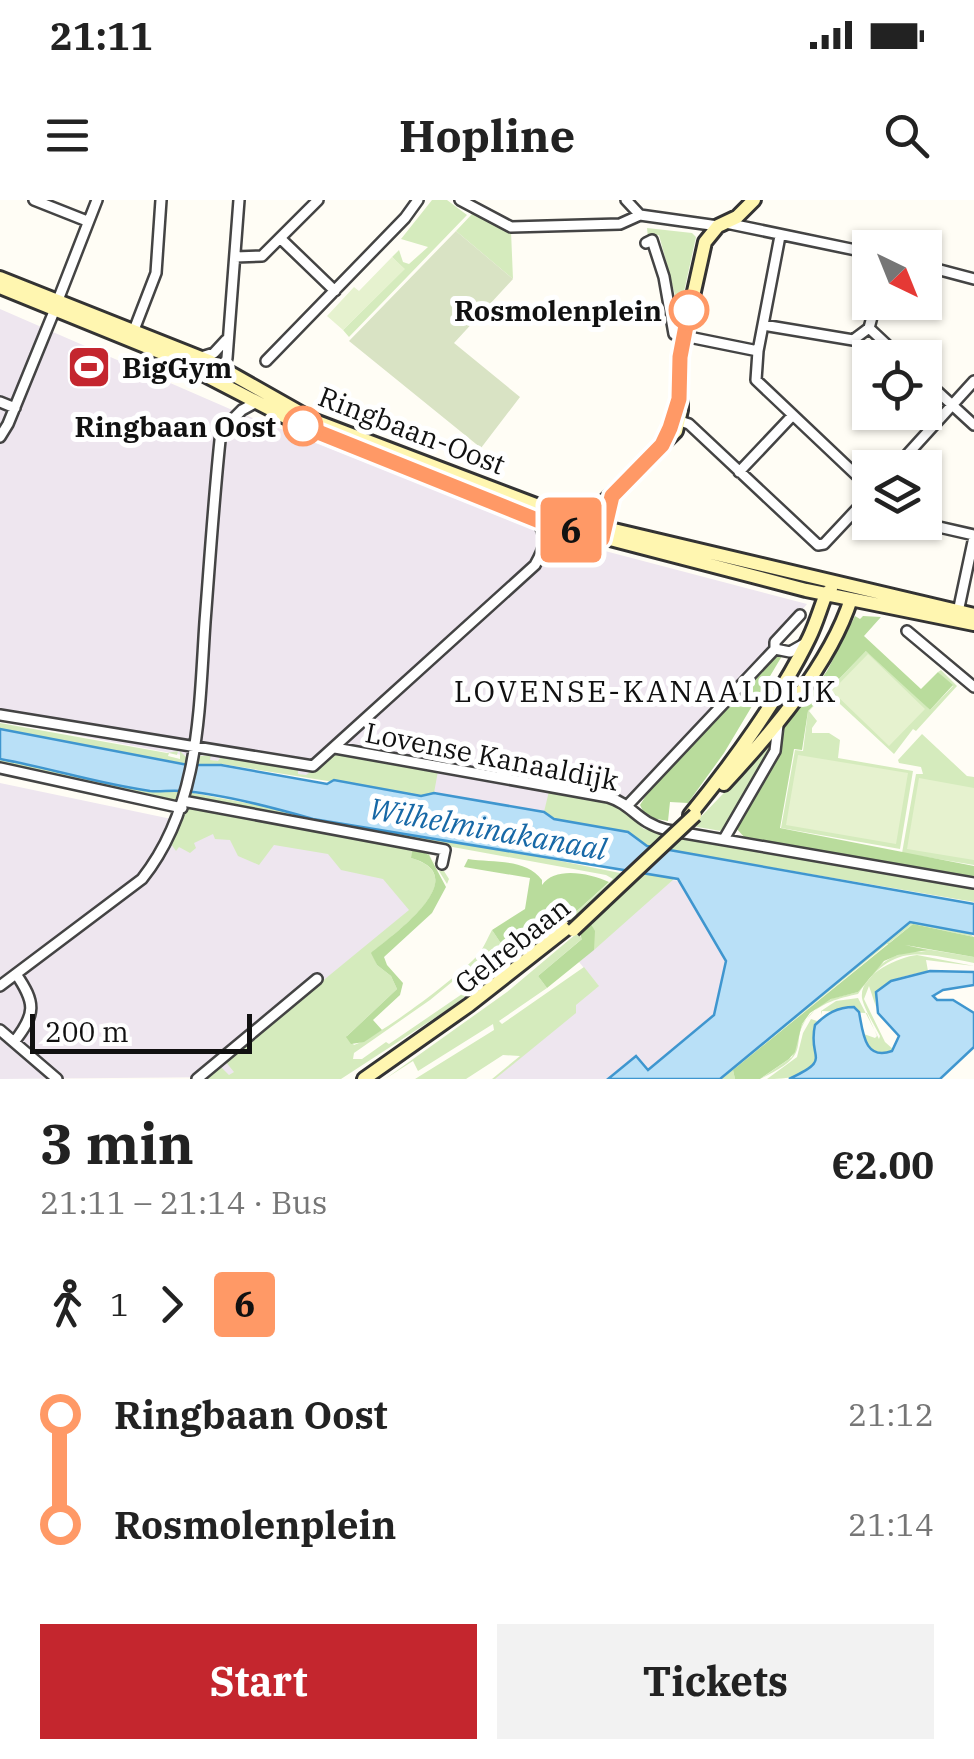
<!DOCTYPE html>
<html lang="en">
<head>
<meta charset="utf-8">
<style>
  :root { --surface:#fff; --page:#f2f2f2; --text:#222; --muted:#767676; --accent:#c4262e }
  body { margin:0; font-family:"IBM Plex Serif",serif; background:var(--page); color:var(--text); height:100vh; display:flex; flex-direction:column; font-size:38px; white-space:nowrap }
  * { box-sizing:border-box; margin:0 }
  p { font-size:32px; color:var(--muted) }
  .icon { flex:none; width:55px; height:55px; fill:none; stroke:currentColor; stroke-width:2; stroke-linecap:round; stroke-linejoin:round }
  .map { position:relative; height:879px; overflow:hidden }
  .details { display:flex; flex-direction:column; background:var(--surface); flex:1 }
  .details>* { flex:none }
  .badge { padding:0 20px; border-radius:8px; font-size:35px; line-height:65px }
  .needle { width:65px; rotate:137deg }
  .tools { position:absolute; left:852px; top:30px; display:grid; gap:20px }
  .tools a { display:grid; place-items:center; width:90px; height:90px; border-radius:0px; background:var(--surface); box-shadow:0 2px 8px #0004; font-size:50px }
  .scale { position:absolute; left:30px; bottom:25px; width:222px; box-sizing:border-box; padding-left:10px; border:5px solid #111; border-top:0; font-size:28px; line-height:35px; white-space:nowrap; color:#111; -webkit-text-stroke:8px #fff; paint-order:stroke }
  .map>.badge { position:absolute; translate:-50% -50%; box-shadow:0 0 0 5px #fff }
  .legs { display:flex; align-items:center; gap:15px; height:110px; padding:0 40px; font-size:32px }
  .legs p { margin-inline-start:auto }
  .summary { display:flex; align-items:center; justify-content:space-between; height:170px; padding:0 40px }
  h1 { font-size:55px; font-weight:700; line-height:75px }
  .cta { display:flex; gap:20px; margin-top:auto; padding:20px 40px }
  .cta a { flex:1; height:115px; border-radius:0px; background:var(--accent); color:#fff; font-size:40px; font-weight:700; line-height:115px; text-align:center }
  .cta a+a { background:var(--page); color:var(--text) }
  ul { padding:0 40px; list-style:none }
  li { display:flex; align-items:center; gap:35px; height:110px; font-size:38px }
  li i { display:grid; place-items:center; width:15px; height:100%; margin:0 12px; background:currentColor }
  li i::after { content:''; width:25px; height:25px; margin:-12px; border:8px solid; border-radius:50%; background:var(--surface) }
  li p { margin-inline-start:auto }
  li:first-child i { background:linear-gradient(#0000 50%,currentColor 0) }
  li:last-child i { background:linear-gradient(currentColor 50%,#0000 0) }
  .status { display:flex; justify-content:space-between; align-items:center; height:70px; padding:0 50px; background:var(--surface); direction:ltr }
  .status svg { height:28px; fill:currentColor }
  header { display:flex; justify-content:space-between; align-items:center; height:130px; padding:0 40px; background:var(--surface); font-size:45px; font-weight:700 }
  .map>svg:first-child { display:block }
</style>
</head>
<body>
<div class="status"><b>21:11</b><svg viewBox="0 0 49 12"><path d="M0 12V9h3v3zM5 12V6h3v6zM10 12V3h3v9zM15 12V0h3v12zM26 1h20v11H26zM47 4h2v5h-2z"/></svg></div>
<header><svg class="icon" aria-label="menu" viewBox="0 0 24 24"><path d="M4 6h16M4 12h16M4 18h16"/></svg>Hopline<svg class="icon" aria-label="search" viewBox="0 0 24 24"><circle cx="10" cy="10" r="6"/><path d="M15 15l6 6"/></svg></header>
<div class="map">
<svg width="974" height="879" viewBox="0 0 974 879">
  <rect width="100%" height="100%" fill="#fffdf5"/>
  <path fill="#eee6ef" d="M0 109 230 209 567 341 807 404 779 438 604 623 203 559 0 521Z
    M0 583 329 652 383 677 411 711 229 877 0 879Z
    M672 680 680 681 738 765 720 821 647 879H494L575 812 574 805 598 785 579 762Z"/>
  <path fill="#d5ebbd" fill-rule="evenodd" d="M432 0H447L467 15 349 137 343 130 404 69 392 57 399 50 403 62 409 64 428 47 401 39Z
    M472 14 511 31 513 79 456 31Z
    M647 28 692 33 696 37 677 124 674 110 678 106 659 35 648 38Z
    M867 450 930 510 953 486 938 472 941 470 957 486 916 531 913 529 894 554 827 492 809 511 817 521 812 528V533H829L840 540 838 558 913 571 900 649 781 628 795 550 803 551 808 511Z
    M0 523 167 553 178 551 177 555 169 553 168 556 180 559V551L188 559 187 564 0 529Z
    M922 534 967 576 974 577V665L902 653 916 574H923L921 567 899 563 898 560Z
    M774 541 726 628 721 631 692 626Z
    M341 553 438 571 434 593 421 596 222 564 193 565 200 556 211 555 210 560 218 561 222 555 298 568V574L306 575 333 556Z
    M0 559 154 592 183 591 181 600 169 602 0 566Z
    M549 591 613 603 644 629 974 687V702L646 646 628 633 554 619 544 612Z
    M188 592 284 610 296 617 506 650 625 674 642 677 643 673 674 679 594 750 592 724 568 719 613 679 606 675 195 600 188 599Z
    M191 606 422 647 438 667 442 668 449 679 447 684 428 653 411 658C476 677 393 734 372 753L377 765 391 776 397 789 347 836 354 845C381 835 455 779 476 757 483 750 487 739 492 730L510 757 549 726 550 733 447 810 341 879H204L220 866 229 875 234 872 225 861 409 710 383 679 341 670 328 654 274 645 259 665 238 656 230 640 215 639 213 634 194 643 196 648 190 653 179 647 176 651 171 644 183 614ZM491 750 493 756 460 783 465 792 389 844 386 842 362 859H353L354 853 430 800Z
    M910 722 968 732 974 737 913 724 889 743 974 757V763C919 753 893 742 858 794 835 799 808 806 800 832 798 841 799 849 794 856 787 866 770 874 760 879L792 857 802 824 819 806 833 798 858 792C873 767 894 748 926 752L887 744 733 870 735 879H721Z
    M576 734 583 738 538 776 547 788 499 821 502 824 584 767 599 786 576 805V813L495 879H492L520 856 503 855 466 879H415L494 830 493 824 418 871 413 861 385 879 507 792Z
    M917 755 974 766 926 760 928 771C908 776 871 779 876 807L869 786 864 799 885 842 894 850 887 854 874 851 865 842 861 833 875 838 877 836 867 813 822 811 821 815V811L836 801 858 798 879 839 880 836C875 826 864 809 862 798 859 774 899 757 917 755Z
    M811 819 817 821C813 833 817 842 817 855 816 878 784 879 767 879L797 857 803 833Z"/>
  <path fill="#b9dc9c" d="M855 416 860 419 863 416 881 417 864 436 921 489 938 472 953 485 930 510 866 451 808 511 802 550 794 549 780 628 974 666V678L745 638 736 628V622L780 534 827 471Z
    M777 456H782L724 553 688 603 670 602 668 621 646 617 640 605 647 594 771 458Z
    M413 648 429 655 446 687 432 713 384 757 387 765 403 783 400 795 373 820 382 830 364 842 351 844 346 837 397 789 391 776 377 765 371 753C393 735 476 676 411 658Z
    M468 659C493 663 526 658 542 680V685C555 666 589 673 609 682L568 719 554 714 551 728 510 757 492 730 525 709 530 678 464 667Z
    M591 724 595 731 594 750 547 788 538 776 582 739 580 734Z
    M913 724 974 737V757L905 745 927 750 898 755 884 761 858 792 831 799 810 813 802 824 795 852 789 859 760 879H735L733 870Z"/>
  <path fill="#d9e3c4" d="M456 31 513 79 454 143 520 197 481 248 349 141Z"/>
  <path fill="#e6f2cf" d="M392 57 405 69 343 130 327 116 354 87 359 91Z
    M868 454 925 509 889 546 832 491Z
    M798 555 908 573 896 644 786 625Z
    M919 578 974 588V660L907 649Z"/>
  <path fill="#b9e0f7" stroke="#3f96cf" stroke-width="2.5" d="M0 529 188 565H221L327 584 334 580 421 596 434 593 544 612 554 619 628 632 647 646 974 704V734L910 722 720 879H608L636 856 648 870 714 815 726 761 678 679 313 619C278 609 221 593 181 591 171 590 160 592 150 591 99 584 50 568 0 559Z
    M930 771 974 772V785L943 790 933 796 937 800H953L974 813V847L940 879H789C834 858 807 860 815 825 826 814 837 807 854 807L859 812C863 832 864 861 892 851L899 836 878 813 876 792 891 781Z"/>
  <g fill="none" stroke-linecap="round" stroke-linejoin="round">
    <g stroke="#444" stroke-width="14">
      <path id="street" d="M34 0 87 21
        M460 0 511 27 620 24 640 15 718 26
        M626 0 640 15
        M726 23 870 53
        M780 36 758 151 756 180 870 288
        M280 38 335 91
        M646 43 652 40 664 77 674 134 758 151
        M235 57 262 56 318 0
        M925 66 974 79
        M58 100 97 0
        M763 125 853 140 869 128 901 158
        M869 128 876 102
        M134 130 156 73 161 0
        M201 157 214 153 226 140
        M266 161 405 18 418 0
        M223 170 227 158 239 0
        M925 180 974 225
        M0 202 15 208
        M674 219 689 224 818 345 824 344 870 295
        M0 237 8 224 55 109
        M895 268 974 181
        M739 272 792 216
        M917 322 974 335
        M958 412 974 337
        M907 431 974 487
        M775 449 790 452 804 444
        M0 515 313 566 535 365C545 347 548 339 537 320
        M335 548 608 597C634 605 636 622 667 630L974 683
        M0 568 182 608
        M183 601 445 650 442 664
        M627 606 775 449V442L800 415
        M724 639 775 551 778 525
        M0 786 142 679C200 606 199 511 205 422 210 358 214 295 221 231L242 210 255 203
        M0 830 57 879
        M14 842C36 814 36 803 16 774
        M197 879 317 779"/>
    </g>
    <g stroke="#333" stroke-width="18">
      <path id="secondary" d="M0 78 209 161 315 221 544 308 614 330 974 415
        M0 87 162 153 303 226 537 320 806 390 974 424
        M597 330 606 300 676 231 681 210V150L705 42 718 26 737 17 754 0
        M724 584C771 533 830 465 851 399
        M690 615C731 565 781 496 809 438 816 424 820 409 826 394L831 389
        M364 879 469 805 567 728"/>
    </g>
    <use href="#street" stroke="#fff" stroke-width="9"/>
    <use href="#secondary" stroke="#fff6b0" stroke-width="12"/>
    <g stroke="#333" stroke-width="18" stroke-linecap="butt">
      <path id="secondary-bridge" d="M573 730 695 615"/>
    </g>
    <use href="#secondary-bridge" stroke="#fff6b0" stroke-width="12"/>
  </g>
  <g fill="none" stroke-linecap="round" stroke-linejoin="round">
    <g stroke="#fff" stroke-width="22">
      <path id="line-1" d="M303 226 537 320 602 339 612 296 662 245 670 228 679 199 680 157 689 110"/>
    </g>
    <use href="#line-1" stroke="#f96" stroke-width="15"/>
  </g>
  <defs>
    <g id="stadium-square" transform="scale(2.25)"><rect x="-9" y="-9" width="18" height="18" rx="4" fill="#c4262e" stroke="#fff"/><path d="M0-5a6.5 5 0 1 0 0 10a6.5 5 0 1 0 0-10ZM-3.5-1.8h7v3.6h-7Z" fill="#fff"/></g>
  </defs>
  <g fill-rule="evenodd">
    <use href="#stadium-square" x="89" y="167"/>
  </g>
  <g fill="#fff" stroke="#f96" stroke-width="5">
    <circle cx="689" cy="110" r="18"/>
    <circle cx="303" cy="226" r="18"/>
  </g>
  <g text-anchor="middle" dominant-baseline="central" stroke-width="10" stroke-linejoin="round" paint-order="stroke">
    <g font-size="28" font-weight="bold" fill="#111" stroke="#fff" text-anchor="end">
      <text x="662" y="110">Rosmolenplein</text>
      <text x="276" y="226">Ringbaan Oost</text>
    </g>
    <g font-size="28" font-weight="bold" fill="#111" stroke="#fff" text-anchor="start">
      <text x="122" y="167">BigGym</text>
    </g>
    <g font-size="28" fill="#111" stroke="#fff">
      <text transform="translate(412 230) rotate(21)">Ringbaan-Oost</text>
      <text transform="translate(492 556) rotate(11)">Lovense Kanaaldijk</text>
      <text transform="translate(512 745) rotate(-38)">Gelrebaan</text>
    </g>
    <g font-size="30" letter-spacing="2.5" fill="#111" stroke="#fff">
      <text x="646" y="490">LOVENSE-KANAALDIJK</text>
    </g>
    <g font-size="30" font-style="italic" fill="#1768a6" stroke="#fff">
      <text transform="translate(488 628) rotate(10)">Wilhelminakanaal</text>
    </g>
  </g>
</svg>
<div class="tools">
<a><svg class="needle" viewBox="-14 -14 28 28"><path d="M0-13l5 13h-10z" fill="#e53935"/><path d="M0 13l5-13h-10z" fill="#767676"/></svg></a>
<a><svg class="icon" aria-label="locate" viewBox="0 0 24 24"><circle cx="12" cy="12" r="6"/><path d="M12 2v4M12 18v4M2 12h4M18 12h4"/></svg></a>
<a><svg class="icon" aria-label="layers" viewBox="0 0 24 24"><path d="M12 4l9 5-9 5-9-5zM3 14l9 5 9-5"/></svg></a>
</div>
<div class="scale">200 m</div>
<b class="badge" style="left:571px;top:330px;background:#f96;color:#111">6</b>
</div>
<section class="details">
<div class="summary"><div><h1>3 min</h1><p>21:11 – 21:14 · Bus</p></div><b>€2.00</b></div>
<div class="legs"><svg class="icon" aria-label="walk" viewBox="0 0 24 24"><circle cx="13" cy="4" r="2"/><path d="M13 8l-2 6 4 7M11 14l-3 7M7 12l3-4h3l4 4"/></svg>1<svg class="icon" aria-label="forward" viewBox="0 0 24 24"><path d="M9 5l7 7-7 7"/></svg><b class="badge" style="background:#f96;color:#111">6</b></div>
<ul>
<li><i style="color:#f96"></i><b>Ringbaan Oost</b><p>21:12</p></li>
<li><i style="color:#f96"></i><b>Rosmolenplein</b><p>21:14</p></li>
</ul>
<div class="cta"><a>Start</a><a>Tickets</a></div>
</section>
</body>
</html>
